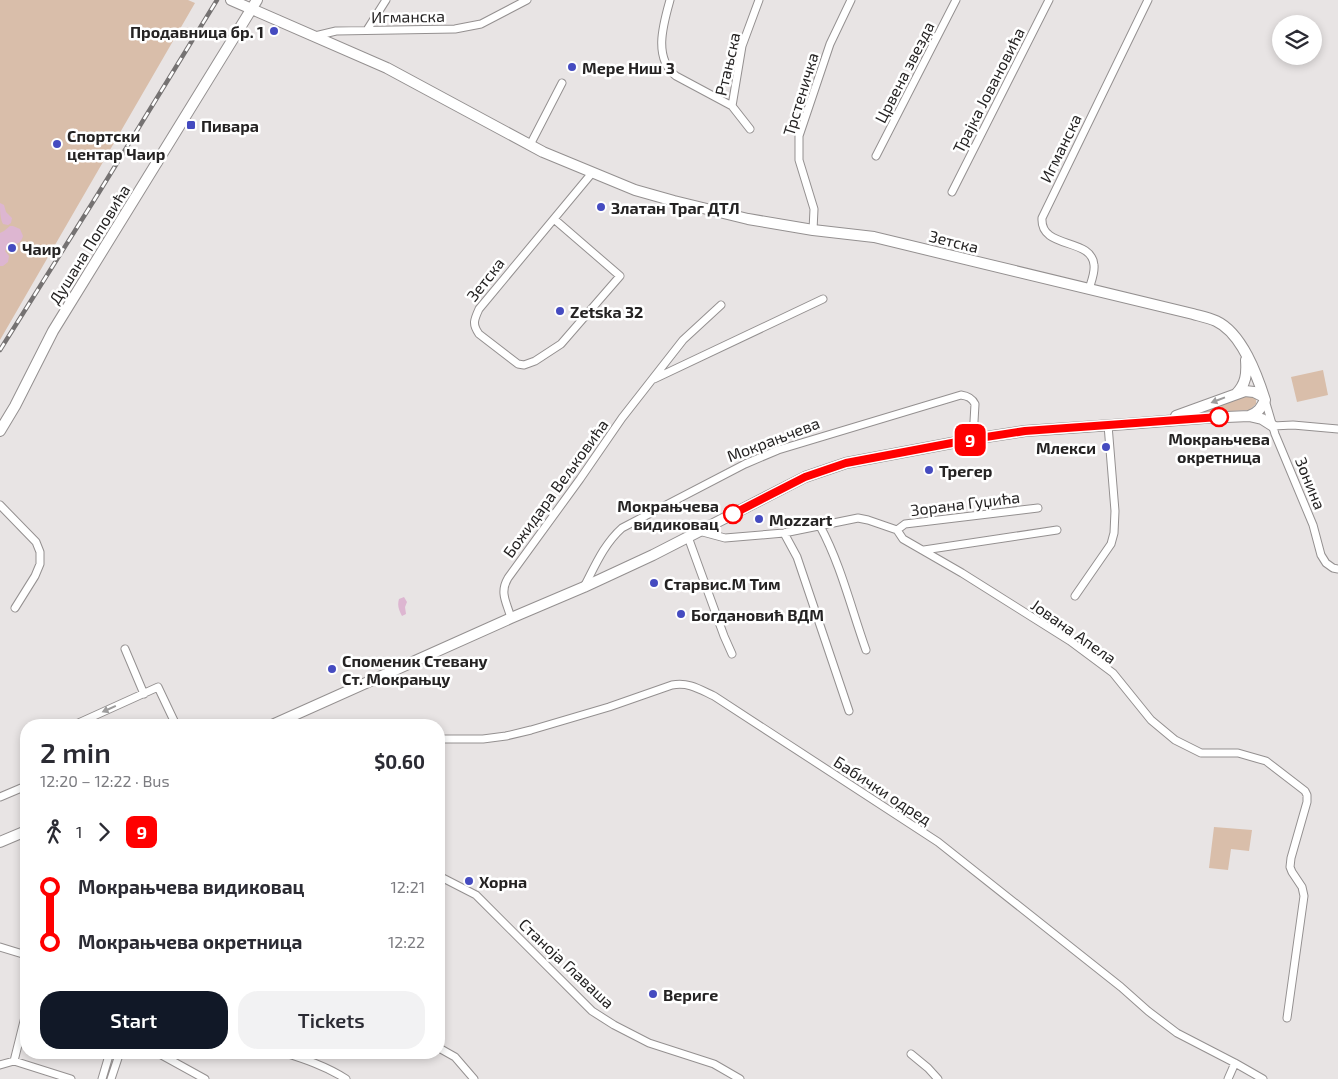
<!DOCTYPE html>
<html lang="en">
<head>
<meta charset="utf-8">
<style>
  :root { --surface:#fff; --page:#f2f2f3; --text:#2b2b33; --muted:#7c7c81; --accent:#111827 }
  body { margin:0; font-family:"Exo 2",sans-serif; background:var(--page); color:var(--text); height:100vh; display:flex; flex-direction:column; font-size:19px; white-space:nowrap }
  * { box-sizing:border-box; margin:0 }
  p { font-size:16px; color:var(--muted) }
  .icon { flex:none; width:28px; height:28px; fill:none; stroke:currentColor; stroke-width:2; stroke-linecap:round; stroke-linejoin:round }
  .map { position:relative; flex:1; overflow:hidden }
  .side { position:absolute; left:20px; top:719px; width:425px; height:340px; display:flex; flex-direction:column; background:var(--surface); border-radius:20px; box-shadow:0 2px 8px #0003 }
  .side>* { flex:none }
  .badge { padding:0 10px; border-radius:8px; font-size:18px; line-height:32px }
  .controls { position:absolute; left:1272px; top:15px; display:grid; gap:10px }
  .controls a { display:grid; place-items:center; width:50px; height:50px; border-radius:50%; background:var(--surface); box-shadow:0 2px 8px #0003; font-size:25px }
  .map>.badge { position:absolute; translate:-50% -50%; box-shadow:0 0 0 2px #fff }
  .legs { display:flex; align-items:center; gap:8px; height:55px; padding:0 20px; font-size:16px }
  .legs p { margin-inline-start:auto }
  .head { display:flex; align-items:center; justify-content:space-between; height:85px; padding:0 20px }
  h1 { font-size:28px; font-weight:600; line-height:38px }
  .cta { display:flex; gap:10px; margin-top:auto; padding:10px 20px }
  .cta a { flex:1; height:58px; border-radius:20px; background:var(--accent); color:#fff; font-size:20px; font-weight:600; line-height:58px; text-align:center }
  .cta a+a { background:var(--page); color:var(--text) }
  ul { padding:0 20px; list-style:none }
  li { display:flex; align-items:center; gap:18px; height:55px; font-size:19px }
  li i { display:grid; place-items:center; width:8px; height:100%; margin:0 6px; background:currentColor }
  li i::after { content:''; width:12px; height:12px; margin:-6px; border:4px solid; border-radius:50%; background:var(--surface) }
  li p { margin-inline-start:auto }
  li:first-child i { background:linear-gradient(#0000 50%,currentColor 0) }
  li:last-child i { background:linear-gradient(currentColor 50%,#0000 0) }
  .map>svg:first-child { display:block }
</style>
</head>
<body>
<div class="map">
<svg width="1338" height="1079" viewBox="0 0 1338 1079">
  <rect width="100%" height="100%" fill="#e8e4e4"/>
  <path fill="#d9beaa" d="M0 0H188L195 3 0 340Z
    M1323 370 1328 395 1297 402 1291 377Z
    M1250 394 1256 399V404L1249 410 1198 413 1219 404Z
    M1214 827 1252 830 1249 851 1231 849 1228 870 1209 868Z"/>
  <path fill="#ddb6d1" d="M0 203 4 205 6 212 12 218 11 223 8 225 3 224C0 218 0 211 0 203Z
    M10 226H13L20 229 23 236C21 243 16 246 9 244L5 251 9 256 8 262 3 266H0V233L4 231Z
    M404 597 407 602 405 607 406 614 402 616C399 610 397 606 399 599Z"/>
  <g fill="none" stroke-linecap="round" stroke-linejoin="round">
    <g stroke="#949090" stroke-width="9">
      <path id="street" d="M670 0C663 25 653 58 676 76L732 106
        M367 30 386 0
        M315 36 336 31 455 29 481 24 527 0
        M750 129 732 106 742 46 759 0
        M530 145 562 83
        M876 156 956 0
        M952 192 1049 0
        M554 219 620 276 561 344 535 361 524 365 518 364 479 334C472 324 474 320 479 309L592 173
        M813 230 814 209 799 160V136L830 44 851 0
        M1089 289C1091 282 1095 273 1094 265 1092 237 1040 250 1042 218L1148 0
        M654 379 823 299
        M1265 400 1275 434 1313 525 1321 555 1326 563 1333 568 1338 569
        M1273 426 1293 425 1338 429
        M0 505 36 542 40 552V564L35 576 15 608
        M820 526C841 565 851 608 866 650
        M897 530 905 524 1038 508
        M699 531 725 538 784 533 858 518 868 520 897 530 903 539 962 573 1070 641 1113 673 1151 720 1175 740 1201 753H1238L1266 761 1305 791 1307 795V802L1291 858 1290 867 1292 872 1302 887 1304 896 1287 1018
        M784 533 797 557 849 711
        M688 537 724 636 732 654
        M924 550 1057 530
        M584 587C595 566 604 544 622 528L745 464 778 450 961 395C968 396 972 398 975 404L973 439
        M1075 596 1111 544 1114 533 1115 511 1108 425
        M511 618C507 603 499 593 508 578L580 479 622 418 683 340 721 305
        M125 649 144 694
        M74 725 158 687 176 725
        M439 739H483L506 736 531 730 609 707 672 685C689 682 699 689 714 696L938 842 1121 987 1148 1011 1177 1033 1235 1063 1263 1079
        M0 797 26 786
        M439 876 476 895 592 1011 614 1025 649 1043 714 1064 740 1079
        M0 947 26 955
        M439 1048 455 1057 474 1079
        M156 1052 205 1079
        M282 1052C304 1059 326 1066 346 1079
        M911 1054 928 1068 938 1079
        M14 1061 71 1079
        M0 1065 14 1061 26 1013
        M102 1079 110 1052
        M111 1079 120 1052
        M1228 1079 1235 1063"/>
    </g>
    <g stroke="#949090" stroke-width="12">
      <path id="secondary" d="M231 0 387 68 543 152 635 190 674 201 748 219 813 230 874 237 1193 314C1200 316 1209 318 1216 321 1242 333 1257 375 1265 400 1261 408 1258 413 1249 416L1204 418 1127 424 1025 431 973 439 846 463 805 477 653 555 584 587 511 618 272 725
        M1236 394C1246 384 1247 374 1246 360
        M1176 416 1245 391 1254 392 1264 397
        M1249 416 1262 419 1273 426
        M0 431 15 406 53 331 257 0
        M0 842 26 831"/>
    </g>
    <use href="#street" stroke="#fff" stroke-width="7"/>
    <use href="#secondary" stroke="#fff" stroke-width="10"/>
    <g stroke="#757272" stroke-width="4.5">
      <path id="rail" d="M0 350 98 194 217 0"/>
    </g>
    <use href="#rail" stroke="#fff" stroke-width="2.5" stroke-dasharray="8" stroke-linecap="butt"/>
  </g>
  <defs><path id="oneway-solid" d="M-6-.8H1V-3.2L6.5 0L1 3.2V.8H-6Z" transform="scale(1.25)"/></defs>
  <g fill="#9d9c9c">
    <use href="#oneway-solid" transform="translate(1218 400) rotate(159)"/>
    <use href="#oneway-solid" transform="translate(109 709) rotate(156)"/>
  </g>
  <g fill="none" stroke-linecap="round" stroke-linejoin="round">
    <g stroke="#fff" stroke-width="11">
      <path id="line-1" d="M733 514 805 477 846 463 973 439 1025 431 1219 417"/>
    </g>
    <use href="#line-1" stroke="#f00" stroke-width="8"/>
  </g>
  <g fill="#454bc0" stroke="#fff" stroke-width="2">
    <circle cx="274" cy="31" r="5"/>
    <circle cx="572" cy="67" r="5"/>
    <rect x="186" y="120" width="10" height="10" rx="2.5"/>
    <circle cx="57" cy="144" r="5"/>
    <circle cx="601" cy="207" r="5"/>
    <circle cx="12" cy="248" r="5"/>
    <circle cx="560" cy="311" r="5"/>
    <circle cx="1106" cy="447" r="5"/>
    <circle cx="929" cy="470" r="5"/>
    <circle cx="759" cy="519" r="5"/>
    <circle cx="654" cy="583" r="5"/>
    <circle cx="681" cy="614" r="5"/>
    <circle cx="332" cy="669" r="5"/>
    <circle cx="469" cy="881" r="5"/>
    <circle cx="653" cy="994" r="5"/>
  </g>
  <g fill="#fff" stroke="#f00" stroke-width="2.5">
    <circle cx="1219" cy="417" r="9"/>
    <circle cx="733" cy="514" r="9"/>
  </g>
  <g text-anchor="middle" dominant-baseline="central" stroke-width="5" stroke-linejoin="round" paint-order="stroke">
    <g font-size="16" fill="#252323" stroke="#fff">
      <text transform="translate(408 16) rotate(-1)">Игманска</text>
      <text transform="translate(727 64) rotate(-77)">Ртањска</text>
      <text transform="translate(904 72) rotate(-63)">Црвена звезда</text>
      <text transform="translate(988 90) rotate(-63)">Трајка Јовановића</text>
      <text transform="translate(800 94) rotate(-73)">Трстеничка</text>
      <text transform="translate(1060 148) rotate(-64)">Игманска</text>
      <text transform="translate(954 241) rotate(14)">Зетска</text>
      <text transform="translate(89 244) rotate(-58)">Душана Поповића</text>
      <text transform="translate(485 279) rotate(-52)">Зетска</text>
      <text transform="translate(773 439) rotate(-21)">Мокрањчева</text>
      <text transform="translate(1311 483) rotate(68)">Зонина</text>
      <text transform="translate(555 488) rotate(-54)">Божидара Вељковића</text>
      <text transform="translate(965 503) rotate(-7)">Зорана Гуџића</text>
      <text transform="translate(1074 631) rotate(35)">Јована Апела</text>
      <text transform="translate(883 790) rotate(33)">Бабички одред</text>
      <text transform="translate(567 963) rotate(43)">Станоја Главаша</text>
    </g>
    <g font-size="16" font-weight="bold" fill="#252323" stroke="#fff" text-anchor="start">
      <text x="264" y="31" text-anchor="end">Продавница бр. 1</text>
      <text x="582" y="67">Мере Ниш 3</text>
      <text x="201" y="125">Пивара</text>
      <text x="67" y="135">Спортски<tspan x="67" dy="18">центар Чаир</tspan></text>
      <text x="611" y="207">Златан Траг ДТЛ</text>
      <text x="22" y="248">Чаир</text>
      <text x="570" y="311">Zetska 32</text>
      <text x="1096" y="447" text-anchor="end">Млекси</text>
      <text x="939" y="470">Трегер</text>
      <text x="769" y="519">Mozzart</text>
      <text x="664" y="583">Старвис.М Тим</text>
      <text x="691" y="614">Богдановић ВДМ</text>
      <text x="342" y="660">Споменик Стевану<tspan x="342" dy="18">Ст. Мокрањцу</tspan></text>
      <text x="479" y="881">Хорна</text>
      <text x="663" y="994">Вериге</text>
    </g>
    <g font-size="16" font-weight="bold" fill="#252323" stroke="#fff">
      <text x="1219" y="438">Мокрањчева<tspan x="1219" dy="18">окретница</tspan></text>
      <text x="719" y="505" text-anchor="end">Мокрањчева<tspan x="719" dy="18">видиковац</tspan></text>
    </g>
  </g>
</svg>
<div class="controls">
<a><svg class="icon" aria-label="layers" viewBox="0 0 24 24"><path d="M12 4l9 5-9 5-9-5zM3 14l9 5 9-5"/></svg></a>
</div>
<b class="badge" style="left:970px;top:440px;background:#f00;color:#fff">9</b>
<section class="side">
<div class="head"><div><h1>2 min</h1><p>12:20 – 12:22 · Bus</p></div><b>$0.60</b></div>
<div class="legs"><svg class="icon" aria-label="walk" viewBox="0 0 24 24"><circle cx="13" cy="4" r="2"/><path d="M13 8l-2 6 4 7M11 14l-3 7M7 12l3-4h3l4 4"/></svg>1<svg class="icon" aria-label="forward" viewBox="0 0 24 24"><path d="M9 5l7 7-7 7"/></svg><b class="badge" style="background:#f00;color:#fff">9</b></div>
<ul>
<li><i style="color:#f00"></i><b>Мокрањчева видиковац</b><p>12:21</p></li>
<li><i style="color:#f00"></i><b>Мокрањчева окретница</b><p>12:22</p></li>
</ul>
<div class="cta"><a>Start</a><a>Tickets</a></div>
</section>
</div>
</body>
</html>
